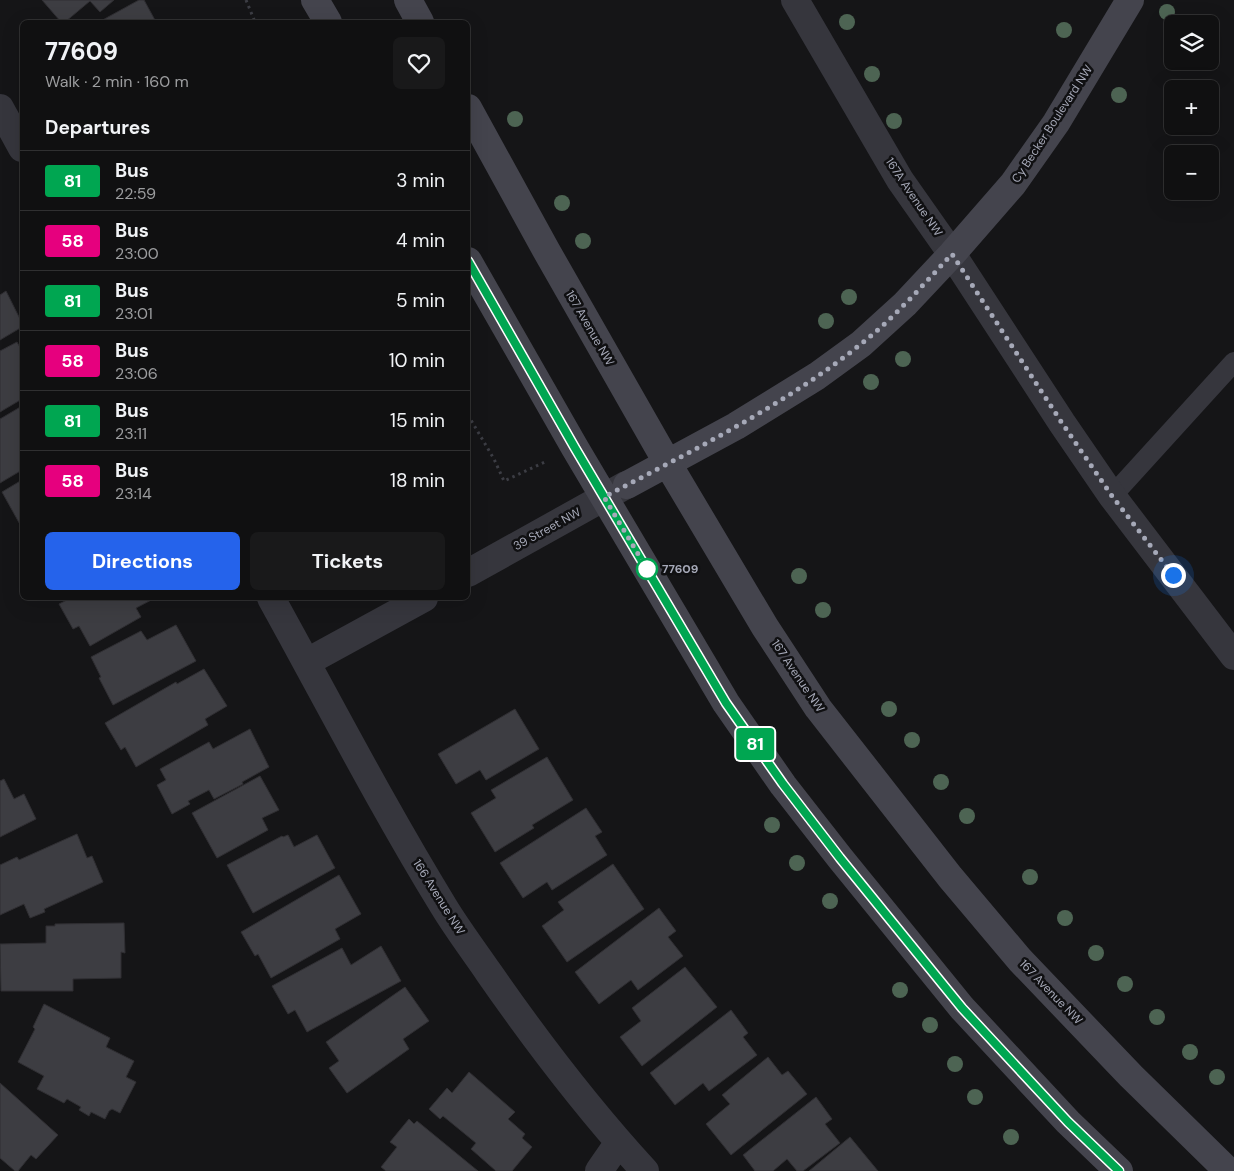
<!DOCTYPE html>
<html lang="en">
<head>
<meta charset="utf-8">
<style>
  :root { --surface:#101011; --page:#19191a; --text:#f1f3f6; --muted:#9c9d9f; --line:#303031; --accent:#2563eb }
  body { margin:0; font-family:"DM Sans",sans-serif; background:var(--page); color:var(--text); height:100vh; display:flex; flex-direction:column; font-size:19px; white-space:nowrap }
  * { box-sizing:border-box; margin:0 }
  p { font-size:16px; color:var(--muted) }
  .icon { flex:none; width:28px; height:28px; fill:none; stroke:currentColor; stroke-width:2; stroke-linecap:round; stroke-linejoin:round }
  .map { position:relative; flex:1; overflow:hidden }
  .side { position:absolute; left:20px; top:20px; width:450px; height:580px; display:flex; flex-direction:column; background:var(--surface); border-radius:8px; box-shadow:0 5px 20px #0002,0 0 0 1px var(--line) }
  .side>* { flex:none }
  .badge { padding:0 10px; border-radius:4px; font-size:18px; line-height:32px }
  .fabs { position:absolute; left:1164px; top:15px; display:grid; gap:10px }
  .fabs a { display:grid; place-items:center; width:55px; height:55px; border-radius:8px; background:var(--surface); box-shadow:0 5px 20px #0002,0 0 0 1px var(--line); font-size:25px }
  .you { position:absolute; width:25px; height:25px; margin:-12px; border:4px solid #fff; border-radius:50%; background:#1a73e8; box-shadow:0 0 0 8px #1a73e833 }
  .map>.badge { position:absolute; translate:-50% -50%; box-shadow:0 0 0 2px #fff }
  h2 { padding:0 25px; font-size:19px; line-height:45px }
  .round { display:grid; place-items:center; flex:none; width:52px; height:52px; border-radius:8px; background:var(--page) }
  .summary { display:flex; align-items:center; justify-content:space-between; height:85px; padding:0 25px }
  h1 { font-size:24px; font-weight:700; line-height:38px }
  .primary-button { display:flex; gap:10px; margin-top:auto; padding:10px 25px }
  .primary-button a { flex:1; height:58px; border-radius:8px; background:var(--accent); color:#fff; font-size:20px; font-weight:700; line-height:58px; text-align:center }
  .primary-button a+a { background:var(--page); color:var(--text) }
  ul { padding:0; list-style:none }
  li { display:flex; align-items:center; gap:15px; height:60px; padding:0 25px; border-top:1px solid var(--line) }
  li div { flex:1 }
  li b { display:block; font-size:19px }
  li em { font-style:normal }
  li .badge { min-width:55px; font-weight:700; text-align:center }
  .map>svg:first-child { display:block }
</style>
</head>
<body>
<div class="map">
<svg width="1234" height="1171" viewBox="0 0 1234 1171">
  <rect width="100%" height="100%" fill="#151517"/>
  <path fill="#3d3d42" stroke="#302f33" d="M42 0H114L100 12 90 1 65 22H61Z
    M139 0H144L156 22H99Z
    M6 291 22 323V327L0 340V295Z
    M17 342 22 351V399L0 412V351Z
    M22 406V470L0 483V419Z
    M22 480V528L2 492Z
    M71 598 72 600 76 598H155L136 608 141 617 90 646 79 626 73 629 59 604Z
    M176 625 196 661 113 705 99 678 101 677 91 657 141 631 147 640Z
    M204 669 227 706 205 719 208 725 136 767 125 747 121 750 105 723 176 682 177 684Z
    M515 709 539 749 486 780 480 770 456 784 438 754Z
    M250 729 269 767 242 782 243 784 214 799 209 790 188 801 190 804 172 814 157 785 166 780 160 769 209 742 213 749Z
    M547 757 573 800 532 825 534 828 495 852 471 813 496 798 491 790Z
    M260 776 279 810 262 818 268 830 217 858 192 813Z
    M4 779 14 799 24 794 36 819 0 837V781Z
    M586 808 602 832 595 836 607 855 552 890 547 882 523 898 500 863Z
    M77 834 87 858 92 856 103 882 44 909 45 912 30 918 24 904 0 915V865L17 857 19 860Z
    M288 835 294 847 317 835 335 868 253 913 227 865 282 836 283 837Z
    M613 864 644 909 567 962 542 926 564 910 558 902Z
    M339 875 361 914 335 929 340 939 271 978 258 954 255 956 241 932Z
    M659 908 676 931 668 937 683 956 638 990 631 980 599 1004 575 972Z
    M124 923 125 953 121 952V978L73 979V991H1L0 944 46 943V926H55V924Z
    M381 946 401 981 307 1032 295 1010 288 1014 272 986 342 948 351 965Z
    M685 967 717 1007 642 1066 620 1037 641 1021 632 1008Z
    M405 987 429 1021 403 1039 409 1049 347 1093 329 1068 339 1061 326 1042Z
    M44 1004 110 1038 106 1047 134 1061 126 1077 136 1082 120 1113 112 1109 109 1111 105 1119 91 1112 89 1116 79 1110 81 1107 67 1099 64 1103 37 1089 44 1076 18 1062 35 1029 33 1027Z
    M731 1010 748 1033 743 1037 757 1055 709 1091 703 1083 675 1105 650 1073Z
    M768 1057 782 1075 788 1071 807 1094 731 1155 706 1124 730 1104 722 1095Z
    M469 1072 515 1112 508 1119 525 1134 522 1138 532 1147 512 1171H496L471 1149 476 1143 443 1116 440 1119 429 1109 447 1088 452 1093Z
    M0 1083 58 1135 36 1159 31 1155 18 1171H15L0 1158Z
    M816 1097 832 1119 825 1124 840 1143 803 1171H797L787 1159 773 1171H755L743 1155Z
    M409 1119 414 1124 417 1121 478 1171H386L381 1167 397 1147 390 1142Z
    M850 1137 878 1171H809Z"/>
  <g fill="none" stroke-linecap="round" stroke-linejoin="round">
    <path stroke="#3c3d44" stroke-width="3" stroke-dasharray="2.5 4" stroke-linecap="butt" d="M246 0 255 22
      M468 415 494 459 504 481 545 462"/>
    <path stroke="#36363d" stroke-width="20" d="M1112 496 1234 362"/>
    <path stroke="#36363d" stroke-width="28" d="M795 0 900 180 952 254 1062 423 1112 496 1234 656
      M0 108 22 148
      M468 573 626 485
      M271 598C328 701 382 806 444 907 458 930 474 951 489 973 537 1042 588 1109 645 1171
      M307 662 424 598
      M599 1171 619 1142"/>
    <path stroke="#44444d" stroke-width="28" d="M315 0 328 22
      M408 0 420 22
      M468 108 546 250 668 464 765 627 818 708 950 877 1020 960 1131 1076 1228 1171
      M468 261 575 448 726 703 783 785 840 858 962 1008 1068 1122 1119 1171
      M627 485 736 426 817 376 861 344 905 304 952 254 1013 184 1056 123 1130 0"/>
  </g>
  <g fill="#4d6453">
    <circle cx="1167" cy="12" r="8"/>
    <circle cx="847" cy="22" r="8"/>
    <circle cx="1064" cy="30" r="8"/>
    <circle cx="872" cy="74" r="8"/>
    <circle cx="1119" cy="95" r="8"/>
    <circle cx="515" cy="119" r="8"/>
    <circle cx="894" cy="121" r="8"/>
    <circle cx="562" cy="203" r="8"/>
    <circle cx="583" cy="241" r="8"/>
    <circle cx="849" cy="297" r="8"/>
    <circle cx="826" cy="321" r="8"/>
    <circle cx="903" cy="359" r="8"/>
    <circle cx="871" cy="382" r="8"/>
    <circle cx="799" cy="576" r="8"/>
    <circle cx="823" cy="610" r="8"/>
    <circle cx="889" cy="709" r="8"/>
    <circle cx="912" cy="740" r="8"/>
    <circle cx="941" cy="782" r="8"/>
    <circle cx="967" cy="816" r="8"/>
    <circle cx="772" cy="825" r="8"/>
    <circle cx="797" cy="863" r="8"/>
    <circle cx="1030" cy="877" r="8"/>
    <circle cx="830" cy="901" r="8"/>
    <circle cx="1065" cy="918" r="8"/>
    <circle cx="1096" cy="953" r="8"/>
    <circle cx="1125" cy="984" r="8"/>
    <circle cx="900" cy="990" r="8"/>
    <circle cx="1157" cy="1017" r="8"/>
    <circle cx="930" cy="1025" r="8"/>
    <circle cx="1190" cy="1052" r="8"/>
    <circle cx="955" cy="1064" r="8"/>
    <circle cx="1217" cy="1077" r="8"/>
    <circle cx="975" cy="1097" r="8"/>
    <circle cx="1011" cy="1137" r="8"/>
  </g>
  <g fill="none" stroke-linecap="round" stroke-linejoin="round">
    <g stroke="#fff" stroke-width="11">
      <path id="line" d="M468 261 575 448 726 703 783 784 840 858 962 1008 1068 1122 1119 1171"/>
    </g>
    <use href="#line" stroke="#00a651" stroke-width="8"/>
    <path stroke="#a6a9b8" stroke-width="5" stroke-dasharray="0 9" d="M647 569 604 497C690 452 785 405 861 344 894 318 923 285 952 254L1062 423 1112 496 1173 575"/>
  </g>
  <circle fill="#fff" stroke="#00a651" stroke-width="2.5" cx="647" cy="569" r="10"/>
  <g text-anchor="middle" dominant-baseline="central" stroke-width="5" stroke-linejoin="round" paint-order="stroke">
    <g font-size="12" fill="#a6a9b8" stroke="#101012">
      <text transform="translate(1052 124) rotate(-57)">Cy Becker Boulevard NW</text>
      <text transform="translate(914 197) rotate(56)">167A Avenue NW</text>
      <text transform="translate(590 328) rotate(60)">167 Avenue NW</text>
      <text transform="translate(547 529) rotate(-29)">39 Street NW</text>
      <text transform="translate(798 676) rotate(56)">167 Avenue NW</text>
      <text transform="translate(439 897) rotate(58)">166 Avenue NW</text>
      <text transform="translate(1051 992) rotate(46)">167 Avenue NW</text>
    </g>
    <g font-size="12" font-weight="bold" fill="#a6a9b8" stroke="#101012" text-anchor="start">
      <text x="662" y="569">77609</text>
    </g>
  </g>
</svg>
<div class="fabs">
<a><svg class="icon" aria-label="layers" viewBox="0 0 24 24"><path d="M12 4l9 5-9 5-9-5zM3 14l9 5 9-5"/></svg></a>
<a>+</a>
<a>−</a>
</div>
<div class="you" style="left:1173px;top:575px"></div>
<b class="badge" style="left:755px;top:744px;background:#00a651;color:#fff">81</b>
<section class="side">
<div class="summary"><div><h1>77609</h1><p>Walk · 2 min · 160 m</p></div><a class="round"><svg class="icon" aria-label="heart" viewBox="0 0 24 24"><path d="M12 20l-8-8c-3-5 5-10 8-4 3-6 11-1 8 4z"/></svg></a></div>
<h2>Departures</h2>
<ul>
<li><span class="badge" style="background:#00a651;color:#fff">81</span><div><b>Bus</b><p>22:59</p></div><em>3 min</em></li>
<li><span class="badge" style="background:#e6007e;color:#fff">58</span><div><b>Bus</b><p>23:00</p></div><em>4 min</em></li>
<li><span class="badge" style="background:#00a651;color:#fff">81</span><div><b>Bus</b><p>23:01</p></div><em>5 min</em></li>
<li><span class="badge" style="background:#e6007e;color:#fff">58</span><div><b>Bus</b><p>23:06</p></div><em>10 min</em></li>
<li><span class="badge" style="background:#00a651;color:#fff">81</span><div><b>Bus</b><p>23:11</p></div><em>15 min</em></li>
<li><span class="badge" style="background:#e6007e;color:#fff">58</span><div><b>Bus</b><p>23:14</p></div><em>18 min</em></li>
</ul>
<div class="primary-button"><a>Directions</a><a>Tickets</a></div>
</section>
</div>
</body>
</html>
